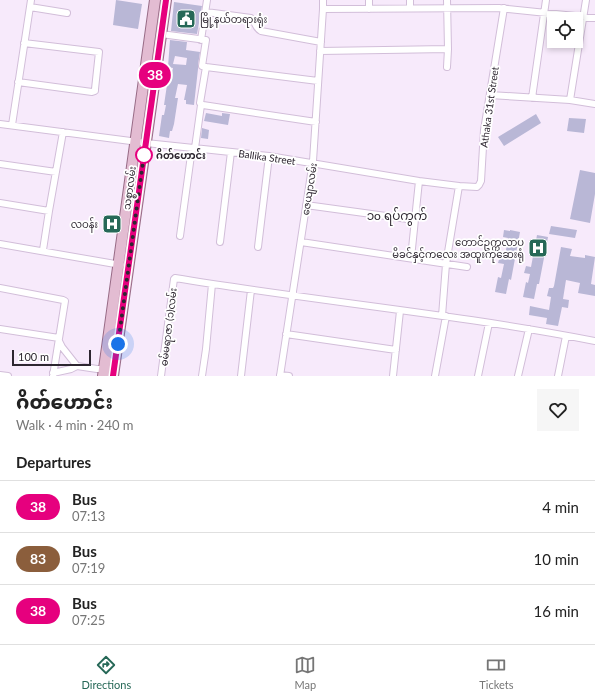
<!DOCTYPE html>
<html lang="en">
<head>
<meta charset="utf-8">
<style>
  :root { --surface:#fff; --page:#f6f6f6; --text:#222; --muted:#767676; --line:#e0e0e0; --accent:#266857 }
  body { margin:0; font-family:Lato,"Noto Sans Myanmar",sans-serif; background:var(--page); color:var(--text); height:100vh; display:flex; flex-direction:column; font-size:15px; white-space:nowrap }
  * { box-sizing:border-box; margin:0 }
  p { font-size:13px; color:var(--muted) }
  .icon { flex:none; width:22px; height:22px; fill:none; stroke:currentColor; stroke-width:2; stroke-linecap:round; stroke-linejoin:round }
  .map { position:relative; height:376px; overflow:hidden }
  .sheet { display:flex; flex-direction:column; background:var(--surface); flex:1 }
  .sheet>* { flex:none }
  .badge { padding:0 8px; border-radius:13px; font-size:14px; line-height:26px }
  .controls { position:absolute; left:547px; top:12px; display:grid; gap:8px }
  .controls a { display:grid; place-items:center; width:36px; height:36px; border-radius:0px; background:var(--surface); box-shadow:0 2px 6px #0003; font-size:20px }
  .scale { position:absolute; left:12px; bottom:10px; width:79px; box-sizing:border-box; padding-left:4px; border:2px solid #2d2630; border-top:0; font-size:11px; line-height:14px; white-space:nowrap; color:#2d2630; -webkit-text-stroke:3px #fff; paint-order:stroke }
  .you { position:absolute; width:20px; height:20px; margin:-10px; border:3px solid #fff; border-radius:50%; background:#1a73e8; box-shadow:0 0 0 6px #1a73e833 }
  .map>.badge { position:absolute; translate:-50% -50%; box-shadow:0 0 0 2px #fff }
  h2 { padding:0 16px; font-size:15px; line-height:36px }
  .round { display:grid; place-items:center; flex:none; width:42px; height:42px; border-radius:0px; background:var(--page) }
  .summary { display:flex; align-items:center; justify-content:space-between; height:68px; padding:0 16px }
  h1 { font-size:19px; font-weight:800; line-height:30px }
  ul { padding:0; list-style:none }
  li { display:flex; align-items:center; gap:12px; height:52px; padding:0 16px; border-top:1px solid var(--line) }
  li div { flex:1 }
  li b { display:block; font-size:15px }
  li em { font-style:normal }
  li .badge { min-width:44px; font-weight:700; text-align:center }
  .dock { display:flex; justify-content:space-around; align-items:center; height:56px; border-top:1px solid var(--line); background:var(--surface); font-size:11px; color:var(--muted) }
  .dock a { display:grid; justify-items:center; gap:2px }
  .dock .selected { color:var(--accent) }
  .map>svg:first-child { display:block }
</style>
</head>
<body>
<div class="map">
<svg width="595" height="376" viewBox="0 0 595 376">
  <rect width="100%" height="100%" fill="#f7eafb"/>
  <path fill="#b9b7d6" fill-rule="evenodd" d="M116 0 142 4 138 29 113 25Z
    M174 2 202 6 197 34 171 31Z
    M170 40 187 42 186 50 200 52 198 65V69L194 105 186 104V100H184L187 85 178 84 175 98H178L174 124 172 131H170L169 138 159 136 162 115H164L166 105H164L168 78H171L173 68 168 67ZM175 56 187 58 186 65 173 64Z
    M206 113 222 116V113L230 114 228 125 204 121Z
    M536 114 541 123 504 146 498 137Z
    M569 118 586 119 584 133 567 131Z
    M202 128 209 130 208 139 201 138Z
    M580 170 595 173V194L590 223 570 219Z
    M551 226 577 230 575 238 549 234Z
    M504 230 510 231V230L520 232 511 280 509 279 506 294 495 292 498 277 501 278 504 264 498 263 500 256H505L508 238 503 237Z
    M537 235 548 237 539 284H537L534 299 523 297 526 282 528 283 530 274 524 273 526 266 531 267Z
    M561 247 572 249 570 256 585 258V255L595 257 591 284 595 285V296L578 293 580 283 566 280 563 299 569 300 568 308 562 307 558 326 546 324 547 318 529 315 530 306 549 310 551 297 547 296 549 288H553L554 286Z"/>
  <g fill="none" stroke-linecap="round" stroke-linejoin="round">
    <g stroke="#d2bed9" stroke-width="8">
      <path id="street" d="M369 0V9
        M410 0V8
        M30 7 67 13
        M323 9 499 8 595 18
        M206 12 251 18C256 22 255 28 261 31L321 42
        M161 34 206 40 202 66 206 67
        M201 40 207 0
        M320 51 448 49
        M447 67 448 49 447 0
        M18 82 92 92 95 91V89L99 52 24 43
        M490 95 570 100 595 104
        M532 98 546 0
        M570 100 586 0
        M316 122 203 105 200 103 206 67 318 81
        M0 124 146 143 269 156 419 181 459 186 477 187 479 185 481 181 484 130 504 8
        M12 125 31 0
        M195 148 201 105
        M0 164 56 172
        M0 203 49 211
        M306 205 415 220
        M180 236 192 148
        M220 242 231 152
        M301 242 467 267
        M0 244 121 265
        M258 247 269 156
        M43 250 49 211 63 132
        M411 258 419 181
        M0 288 63 300 65 301 53 376
        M442 316 446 264 459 186
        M0 329 59 338
        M286 334 396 350
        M59 341 62 347 77 366 97 369H104
        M53 373 71 369 77 366
        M0 375 8 376
        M280 375 289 376
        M161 376 174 279 175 278C315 301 456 314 595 341
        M202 376 206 349 212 284
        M241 376 251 290
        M280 376 313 161 323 9V0
        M393 376 400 311
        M435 376 446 316
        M478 376 489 323
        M518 376 529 329
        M558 376 566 336"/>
    </g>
    <g stroke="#986b86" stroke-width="12">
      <path id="primary" d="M103 376 155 0
        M113 376 166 0"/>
    </g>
    <use href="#street" stroke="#fff" stroke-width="6"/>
    <use href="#primary" stroke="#e3bcd2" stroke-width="10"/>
  </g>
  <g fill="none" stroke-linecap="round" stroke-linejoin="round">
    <g stroke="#fff" stroke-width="9">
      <path id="line" d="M113 376 166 0"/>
    </g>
    <use href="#line" stroke="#e6007e" stroke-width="6"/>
    <path stroke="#2d2630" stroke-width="4" stroke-dasharray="0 7.2" d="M118 344 144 155"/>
  </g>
  <defs>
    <g id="civic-square" transform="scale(1)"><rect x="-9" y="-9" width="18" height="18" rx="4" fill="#266857" stroke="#fff"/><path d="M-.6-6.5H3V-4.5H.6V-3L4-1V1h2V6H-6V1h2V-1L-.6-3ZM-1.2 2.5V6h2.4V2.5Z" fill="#fff"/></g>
    <g id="hospital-square" transform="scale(1)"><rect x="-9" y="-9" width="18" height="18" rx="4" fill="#266857" stroke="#fff"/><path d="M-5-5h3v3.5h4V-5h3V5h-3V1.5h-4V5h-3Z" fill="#fff"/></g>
  </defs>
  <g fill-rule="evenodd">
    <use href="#civic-square" x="186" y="19"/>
    <use href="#hospital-square" x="112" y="224"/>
    <use href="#hospital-square" x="538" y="248"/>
  </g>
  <circle fill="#fff" stroke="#e6007e" stroke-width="2" cx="144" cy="155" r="8"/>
  <g text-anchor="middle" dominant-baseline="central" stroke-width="3.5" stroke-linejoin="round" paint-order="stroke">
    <g font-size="10" fill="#2d2630" stroke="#fff" text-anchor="end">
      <text x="200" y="19" text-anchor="start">မြို့နယ်တရားရုံး</text>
      <text x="98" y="224">လဝန်း</text>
      <text x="524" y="242">တောင်ဥက္ကလာပ<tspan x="524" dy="12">မိခင်နှင့်ကလေး အထူးကုဆေးရုံ</tspan></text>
    </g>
    <g font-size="10" fill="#2d2630" stroke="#fff">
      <text transform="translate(489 107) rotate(-82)">Athaka 31st Street</text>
      <text transform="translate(267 157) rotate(8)">Ballika Street</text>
      <text transform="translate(129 188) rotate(-82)">သစ္စာလမ်း</text>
      <text transform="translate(309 189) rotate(-81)">ဇေယျာလမ်း</text>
      <text transform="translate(168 327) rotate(-83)">ဓမ်မရာဇာ (၁)လမ်း</text>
    </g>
    <g font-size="10" font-weight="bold" fill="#2d2630" stroke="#fff" text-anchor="start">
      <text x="156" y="155">ဂိတ်ဟောင်း</text>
    </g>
    <g font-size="12" fill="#2d2630" stroke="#fff">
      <text x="397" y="215">၁o ရပ်ကွက်</text>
    </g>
  </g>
</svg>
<div class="controls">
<a><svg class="icon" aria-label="locate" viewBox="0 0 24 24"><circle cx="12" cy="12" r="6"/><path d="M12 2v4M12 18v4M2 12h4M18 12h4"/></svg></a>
</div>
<div class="scale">100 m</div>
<div class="you" style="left:118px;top:344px"></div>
<b class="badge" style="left:155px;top:75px;background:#e6007e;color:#fff">38</b>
</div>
<section class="sheet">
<div class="summary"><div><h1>ဂိတ်ဟောင်း</h1><p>Walk · 4 min · 240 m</p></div><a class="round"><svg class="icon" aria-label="heart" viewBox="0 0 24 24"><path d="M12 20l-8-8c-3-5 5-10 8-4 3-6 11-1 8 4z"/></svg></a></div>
<h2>Departures</h2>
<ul>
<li><span class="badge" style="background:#e6007e;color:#fff">38</span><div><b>Bus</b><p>07:13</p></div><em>4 min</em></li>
<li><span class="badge" style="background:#8b5e3c;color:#fff">83</span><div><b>Bus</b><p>07:19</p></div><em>10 min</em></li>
<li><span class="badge" style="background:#e6007e;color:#fff">38</span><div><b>Bus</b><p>07:25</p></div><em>16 min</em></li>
</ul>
</section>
<nav class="dock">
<a class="selected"><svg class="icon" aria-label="directions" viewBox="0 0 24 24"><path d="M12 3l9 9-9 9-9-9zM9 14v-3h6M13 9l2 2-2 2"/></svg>Directions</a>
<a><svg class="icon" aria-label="map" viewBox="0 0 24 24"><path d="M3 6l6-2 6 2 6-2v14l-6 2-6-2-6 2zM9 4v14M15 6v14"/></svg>Map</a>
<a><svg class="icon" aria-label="tickets" viewBox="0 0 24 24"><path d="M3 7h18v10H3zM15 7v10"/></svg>Tickets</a>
</nav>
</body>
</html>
